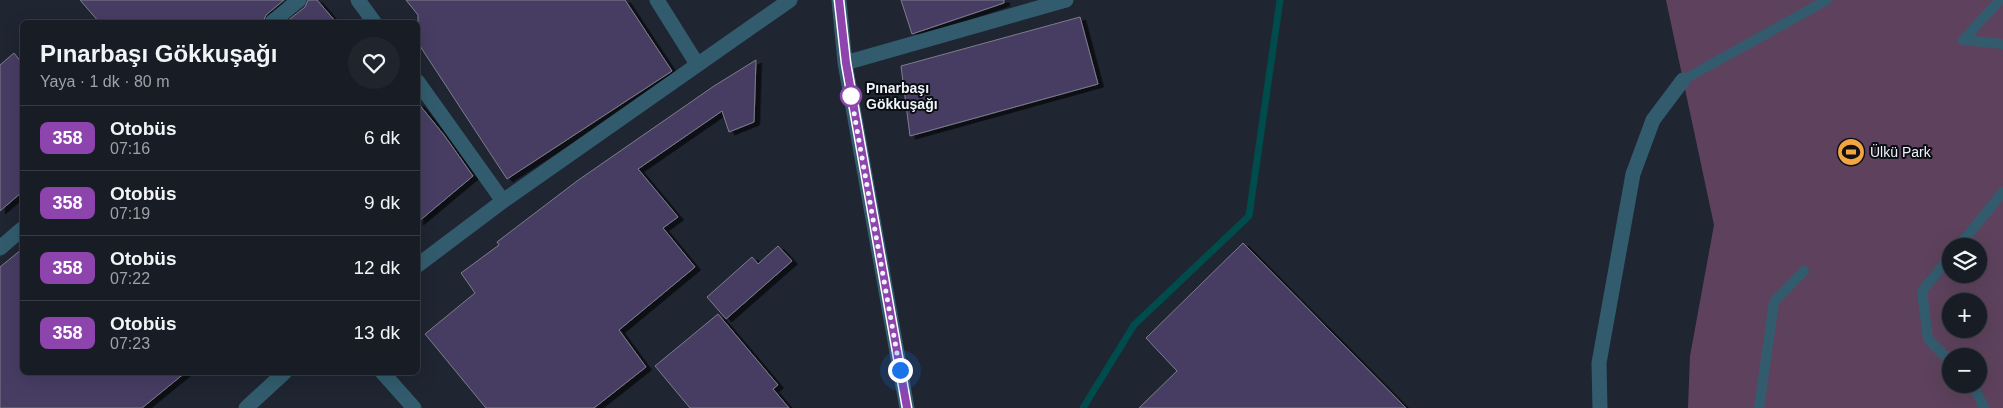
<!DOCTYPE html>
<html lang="tr">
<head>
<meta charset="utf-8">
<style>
  :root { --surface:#171c25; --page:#20252d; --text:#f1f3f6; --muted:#9ea1a7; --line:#363a42 }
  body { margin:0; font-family:Arial,sans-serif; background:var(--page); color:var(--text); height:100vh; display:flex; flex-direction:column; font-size:19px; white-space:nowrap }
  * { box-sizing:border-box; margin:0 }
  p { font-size:16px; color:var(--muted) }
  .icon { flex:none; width:28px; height:28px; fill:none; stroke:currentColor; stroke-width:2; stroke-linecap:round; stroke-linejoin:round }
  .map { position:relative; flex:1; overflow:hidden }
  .panel { position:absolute; left:20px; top:20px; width:400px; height:355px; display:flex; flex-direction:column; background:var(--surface); border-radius:8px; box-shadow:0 5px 20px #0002,0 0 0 1px var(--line) }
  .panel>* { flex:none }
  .badge { padding:0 10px; border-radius:8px; font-size:18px; line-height:32px }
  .buttons { position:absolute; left:1942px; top:238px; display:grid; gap:10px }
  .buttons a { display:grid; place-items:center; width:45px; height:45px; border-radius:50%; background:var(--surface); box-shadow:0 5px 20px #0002,0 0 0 1px var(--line); font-size:25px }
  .you { position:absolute; width:25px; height:25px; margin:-12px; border:4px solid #fff; border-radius:50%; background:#1a73e8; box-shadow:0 0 0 8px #1a73e833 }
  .map>.badge { position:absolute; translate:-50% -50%; box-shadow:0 0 0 2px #fff }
  .round { display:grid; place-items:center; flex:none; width:52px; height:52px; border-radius:26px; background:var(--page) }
  .head { display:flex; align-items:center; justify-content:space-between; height:85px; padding:0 20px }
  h1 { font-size:24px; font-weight:700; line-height:38px }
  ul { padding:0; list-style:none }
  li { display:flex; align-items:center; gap:15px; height:65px; padding:0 20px; border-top:1px solid var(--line) }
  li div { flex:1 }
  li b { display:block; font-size:19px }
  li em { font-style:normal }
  li .badge { min-width:55px; font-weight:700; text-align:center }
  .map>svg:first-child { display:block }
</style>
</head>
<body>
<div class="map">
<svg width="2003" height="408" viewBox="0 0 2003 408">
  <defs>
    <filter id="shadow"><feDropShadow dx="5.5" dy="3" stdDeviation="0" flood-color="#0009"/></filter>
  </defs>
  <rect width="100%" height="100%" fill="#1f2531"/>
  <path fill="#5e425d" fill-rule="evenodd" d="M1666 0H2003V408H1688L1690 356 1714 225ZM1951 246H1979V274H1951ZM1951 301H1979V329H1951ZM1951 356H1979V384H1951Z"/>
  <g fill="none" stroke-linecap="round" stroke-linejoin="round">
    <path stroke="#004b4b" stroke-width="7" d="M1083 408 1134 325 1249 216 1280 0"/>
  </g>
  <path fill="#473e63" stroke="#7e7c8b" filter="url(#shadow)" d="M80 0H284L266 15 263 22H99Z
    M308 0H317L336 22H286L305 7Z
    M406 0H625L672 71 507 179 418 43V15Z
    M901 0H1004V3L912 34Z
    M1080 17 1098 84 910 136 901 66Z
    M14 53 22 63V192L0 211V65Z
    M756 60 754 122 729 132 722 111 638 169 678 217 663 228 695 267 619 330 646 367 594 408H486L425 334 475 293 461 273 499 245 497 242 577 181 714 86Z
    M418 103 444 135 473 176 418 222Z
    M1243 243 1406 408H1139L1177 371 1146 338Z
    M778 246 792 261 726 319 707 297 752 257 758 264Z
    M22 249V372H186L142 408H0V267Z
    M718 314 778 385 773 389 789 408H690L655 366Z"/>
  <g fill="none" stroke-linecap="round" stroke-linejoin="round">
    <path stroke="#325c6e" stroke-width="10" d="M1963 40 2000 0
      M1963 40 2003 44
      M1683 80 1827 0
      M1959 246 2003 192
      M1951 256 1922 291 1928 339 1951 362
      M1973 384 1984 408
      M1759 408 1774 302 1804 271"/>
    <path stroke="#325c6e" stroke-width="15" d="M358 0 374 22
      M657 0 697 64
      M839 0 845 63 907 408
      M272 22 299 0
      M845 63 1066 0
      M418 82 503 201
      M0 248 22 229
      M418 265 503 201 790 0
      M382 372 414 408
      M246 408 285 372
      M1600 408 1599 363 1633 174 1653 120 1683 80"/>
  </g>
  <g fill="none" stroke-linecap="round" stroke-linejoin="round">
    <g stroke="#fff" stroke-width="11">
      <path id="line" d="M839 0 846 63 907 408"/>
    </g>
    <use href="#line" stroke="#8e44ad" stroke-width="8"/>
    <path stroke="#eff3fb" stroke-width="5" stroke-dasharray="0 9" d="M851 96 900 370"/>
  </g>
  <defs>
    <g id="stadium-disc" transform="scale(1.4375)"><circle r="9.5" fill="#f3a443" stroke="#0b0e13"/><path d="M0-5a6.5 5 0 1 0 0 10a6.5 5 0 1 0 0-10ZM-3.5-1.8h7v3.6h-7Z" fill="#111"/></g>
  </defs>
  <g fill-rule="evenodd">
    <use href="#stadium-disc" x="1851" y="152"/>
  </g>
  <circle fill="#fff" stroke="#8e44ad" stroke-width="2.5" cx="851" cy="96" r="10"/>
  <g text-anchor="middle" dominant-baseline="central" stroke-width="4" stroke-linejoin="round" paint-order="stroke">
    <g font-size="14" font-weight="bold" fill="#eff3fb" stroke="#0b0e13" text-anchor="start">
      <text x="866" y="88">Pınarbaşı<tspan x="866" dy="16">Gökkuşağı</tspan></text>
    </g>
    <g font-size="14" fill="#eff3fb" stroke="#0b0e13" text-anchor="start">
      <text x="1870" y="152">Ülkü Park</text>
    </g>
  </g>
</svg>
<div class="buttons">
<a><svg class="icon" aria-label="layers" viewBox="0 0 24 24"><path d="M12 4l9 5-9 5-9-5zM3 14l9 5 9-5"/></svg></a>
<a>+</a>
<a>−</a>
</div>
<div class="you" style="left:900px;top:370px"></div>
<section class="panel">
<div class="head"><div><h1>Pınarbaşı Gökkuşağı</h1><p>Yaya · 1 dk · 80 m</p></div><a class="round"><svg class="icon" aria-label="heart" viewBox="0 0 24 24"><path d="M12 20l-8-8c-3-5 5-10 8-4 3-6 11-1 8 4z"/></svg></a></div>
<ul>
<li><span class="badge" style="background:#8e44ad;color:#fff">358</span><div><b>Otobüs</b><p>07:16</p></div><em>6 dk</em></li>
<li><span class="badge" style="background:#8e44ad;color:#fff">358</span><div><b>Otobüs</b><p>07:19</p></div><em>9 dk</em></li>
<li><span class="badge" style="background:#8e44ad;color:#fff">358</span><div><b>Otobüs</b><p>07:22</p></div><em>12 dk</em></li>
<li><span class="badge" style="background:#8e44ad;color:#fff">358</span><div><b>Otobüs</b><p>07:23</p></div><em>13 dk</em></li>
</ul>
</section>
</div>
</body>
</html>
